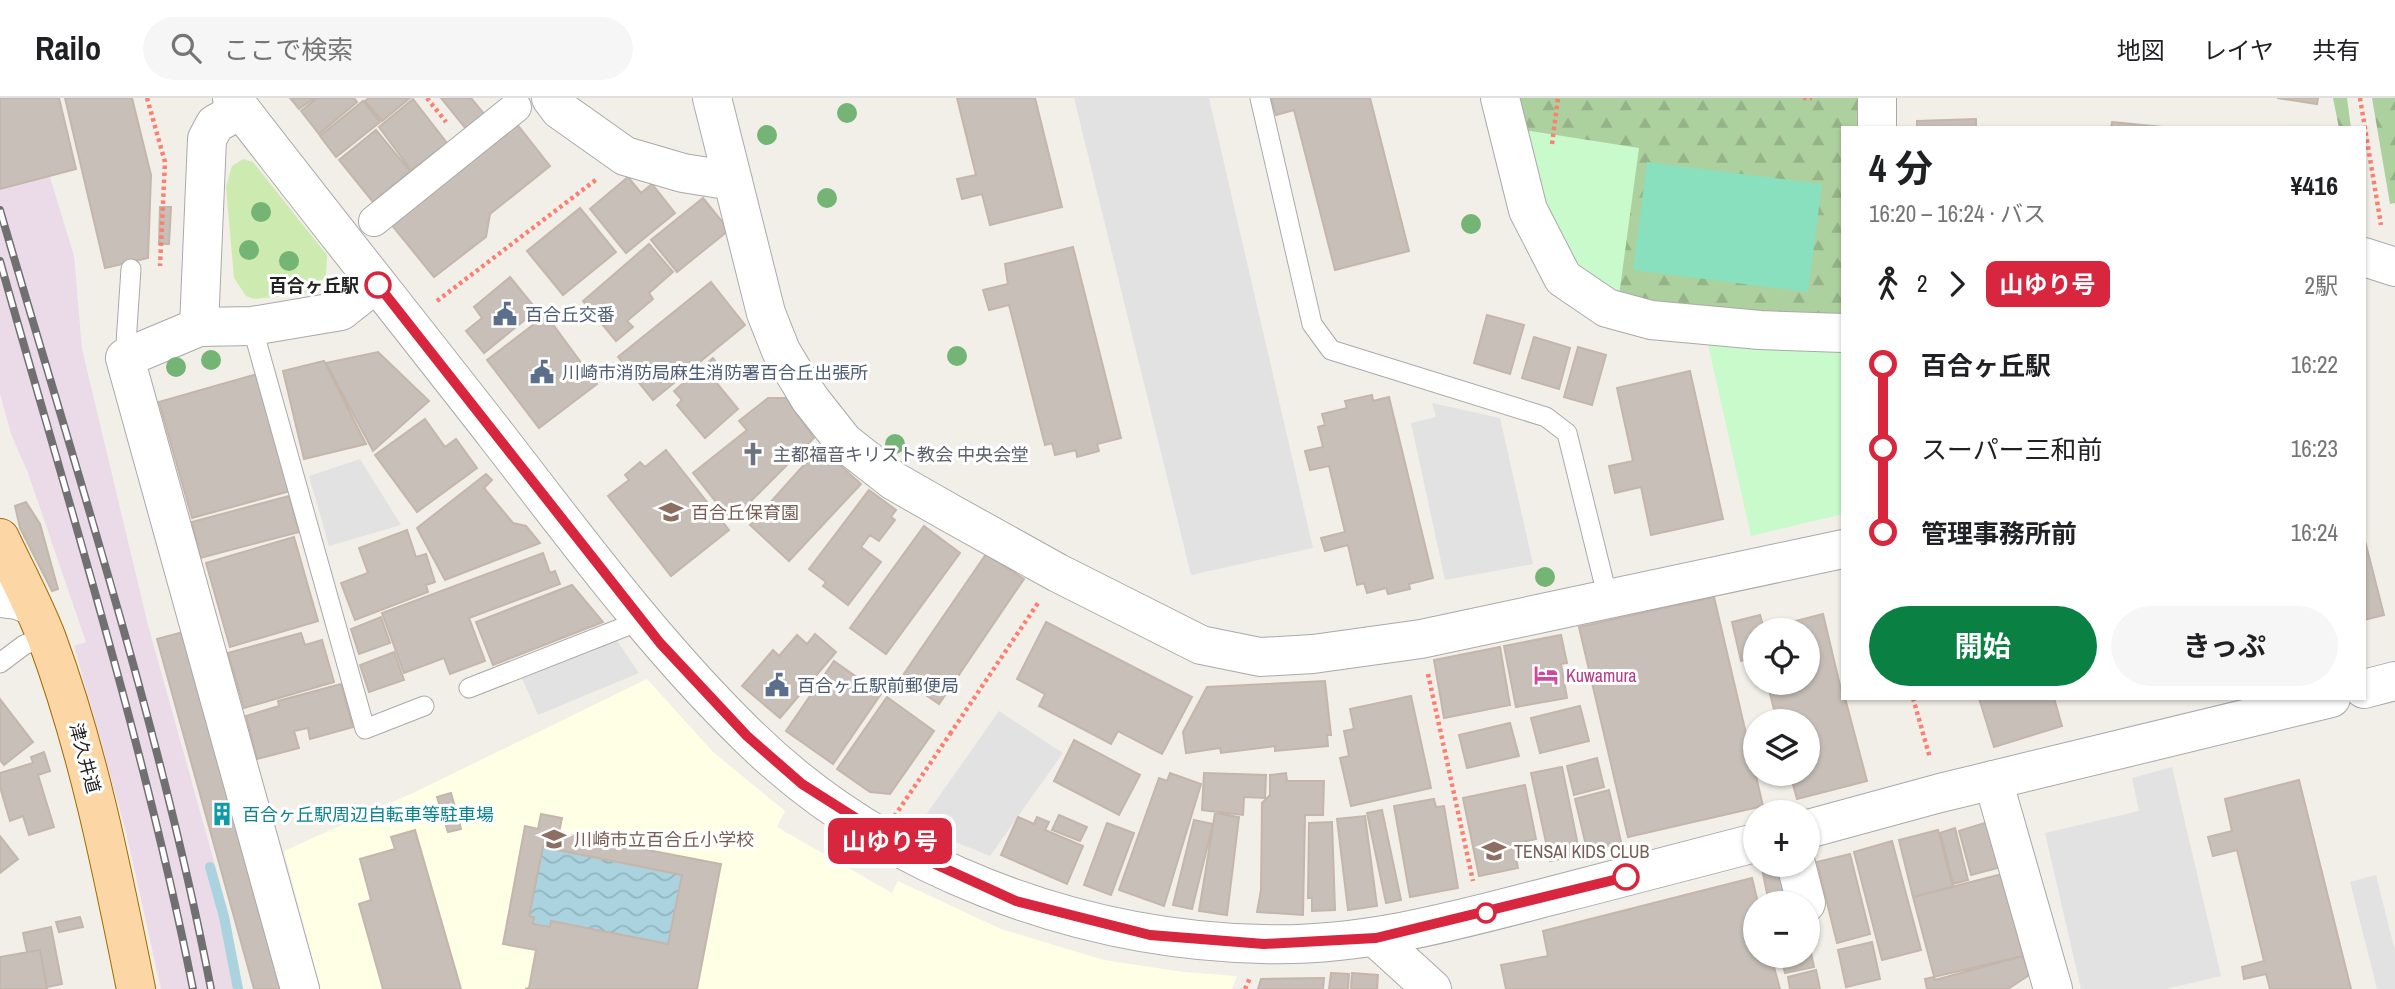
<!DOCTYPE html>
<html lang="ja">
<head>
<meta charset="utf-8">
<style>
  :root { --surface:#fff; --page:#f6f6f6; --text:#202124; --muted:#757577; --line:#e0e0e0; --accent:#0b8043 }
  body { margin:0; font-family:"Archivo Narrow","Noto Sans JP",sans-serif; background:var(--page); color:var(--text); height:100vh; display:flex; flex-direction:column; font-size:26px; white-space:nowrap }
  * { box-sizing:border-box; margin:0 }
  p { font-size:23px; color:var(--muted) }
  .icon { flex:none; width:38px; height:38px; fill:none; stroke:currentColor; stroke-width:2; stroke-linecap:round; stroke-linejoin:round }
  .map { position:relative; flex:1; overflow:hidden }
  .side { position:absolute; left:1841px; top:28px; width:525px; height:574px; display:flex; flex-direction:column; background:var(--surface); border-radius:0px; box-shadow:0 2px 5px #0004 }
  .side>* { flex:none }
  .badge { padding:0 14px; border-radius:10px; font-size:24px; line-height:46px }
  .controls { position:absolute; left:1743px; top:520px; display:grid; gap:14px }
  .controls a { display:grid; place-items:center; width:77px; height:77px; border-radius:50%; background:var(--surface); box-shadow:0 2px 5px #0004; font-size:35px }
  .map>.badge { position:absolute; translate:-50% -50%; box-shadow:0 0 0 4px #fff }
  .legs { display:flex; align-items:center; gap:10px; height:77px; padding:0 28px; font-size:23px }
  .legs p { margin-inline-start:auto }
  .summary { display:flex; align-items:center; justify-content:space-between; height:119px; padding:0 28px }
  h1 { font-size:38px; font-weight:700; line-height:52px }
  .action { display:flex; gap:14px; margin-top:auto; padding:14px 28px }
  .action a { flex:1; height:80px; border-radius:42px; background:var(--accent); color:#fff; font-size:28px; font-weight:700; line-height:80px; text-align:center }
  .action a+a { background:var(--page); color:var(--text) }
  ul { padding:0 28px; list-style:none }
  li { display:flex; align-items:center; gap:24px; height:84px; font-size:26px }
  li i { display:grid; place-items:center; width:10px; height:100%; margin:0 9px; background:currentColor }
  li i::after { content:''; width:18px; height:18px; margin:-9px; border:5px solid; border-radius:50%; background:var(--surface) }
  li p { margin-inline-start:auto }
  li:first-child i { background:linear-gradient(#0000 50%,currentColor 0) }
  li:last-child i { background:linear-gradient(currentColor 50%,#0000 0) }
  header { display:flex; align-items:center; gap:42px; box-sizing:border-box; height:98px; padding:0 35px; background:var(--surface); border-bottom:2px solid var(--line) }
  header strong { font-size:33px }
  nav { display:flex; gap:38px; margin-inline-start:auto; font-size:24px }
  .search { width:490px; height:63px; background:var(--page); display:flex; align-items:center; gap:18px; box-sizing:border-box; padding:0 24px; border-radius:38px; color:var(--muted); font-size:26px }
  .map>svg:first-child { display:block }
</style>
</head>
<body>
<header>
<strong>Railo</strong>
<div class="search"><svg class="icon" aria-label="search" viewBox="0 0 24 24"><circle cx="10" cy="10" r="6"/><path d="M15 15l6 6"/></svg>ここで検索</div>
<nav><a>地図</a><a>レイヤ</a><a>共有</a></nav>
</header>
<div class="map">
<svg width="2395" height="891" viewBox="0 0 2395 891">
  <defs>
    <pattern id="forest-firs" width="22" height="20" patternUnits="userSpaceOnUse" patternTransform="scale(1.75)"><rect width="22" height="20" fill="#add19e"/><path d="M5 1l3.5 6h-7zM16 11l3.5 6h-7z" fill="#95b388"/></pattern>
    <pattern id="water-waves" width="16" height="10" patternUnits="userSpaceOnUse" patternTransform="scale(1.75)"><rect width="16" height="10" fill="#aad3df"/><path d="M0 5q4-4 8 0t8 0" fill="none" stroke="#92b5bf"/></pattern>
  </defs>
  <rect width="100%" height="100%" fill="#f2efe9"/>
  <path fill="#ffffe5" d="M647 581 713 654 785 713 777 729 892 795 898 783 1001 831 1104 862 1183 874 1237 878 1232 891H321L284 753 415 694Z"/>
  <path fill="#ebdbe8" d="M0 0H26L74 158 82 251 148 527 229 817 242 891H161L126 734 74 548 86 544 28 375 11 336 0 296Z"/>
  <path fill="url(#forest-firs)" d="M1515 0H1862V30H1843V217L1680 211 1619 198 1575 167Z
    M2333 0H2347L2351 30H2339Z
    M2372 0H2395V105L2390 106Z"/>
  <path fill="#c8facc" d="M1524 32 1639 50 1619 198 1575 167 1545 115Z
    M1707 242 1843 248V416L1751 438Z"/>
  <path fill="#cdebb0" d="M243 61 253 64 327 157 326 178 310 195 254 201 246 198 234 180 226 89 232 68Z"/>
  <path fill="#88e0be" d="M1647 64 1822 86 1808 194 1633 172Z"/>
  <path fill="#e2e2e2" d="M1074 0H1209L1313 450 1191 477Z
    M1432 305 1500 320 1533 466 1445 482 1411 325 1436 319Z
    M360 361 401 427 329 448 309 378Z
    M616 541 639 575 538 617 522 580Z
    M999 613 1063 655 990 758 946 740 921 724Z
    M2172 669 2221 878 2166 891H2081L2045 735 2139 713 2132 680Z
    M2376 777 2395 853V891H2377L2350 784Z"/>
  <path fill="url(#water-waves)" d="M543 749 682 777 668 846 552 823 550 829 533 826 534 819 529 818Z"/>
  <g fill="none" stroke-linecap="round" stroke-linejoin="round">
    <path stroke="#aad3df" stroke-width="10" d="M210 769 224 819 238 891"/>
  </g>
  <path fill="#c7bfb8" stroke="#c4b6ab" stroke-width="2" fill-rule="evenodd" d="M0 0H59L76 71 0 91Z
    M65 0H132L151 77 148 160 105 170Z
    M290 0H314L299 11Z
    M317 0H354L357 4 319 36 301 13Z
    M369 0H410L382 23 365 3Z
    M441 0H471L485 17 466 31Z
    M957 0H1035L1062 109 990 127 982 96 962 101 957 81 976 77Z
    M1271 0H1370L1409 153 1335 172 1294 12 1276 17Z
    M2277 0H2318L2317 6Z
    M413 1 447 45 411 72 379 29Z
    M363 3 380 24 336 59 320 38Z
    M513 21 550 68 490 116 486 139 434 179 390 125Z
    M1976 21V30H1917V23Z
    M2112 24 2173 30H2111Z
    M376 32 410 73 373 104 339 62Z
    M628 79 641 95 652 86 675 115 626 155 590 111Z
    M703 100 729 132 677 174 651 142Z
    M160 109H171L169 146H159Z
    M580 110 616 154 563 197 527 153Z
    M649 146 673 174 649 195 653 201 627 223 633 229 616 243 583 203Z
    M1073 149 1121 340 1097 346 1099 353 1077 359 1076 352 1055 357 1052 345 1045 347 1009 207 989 212 983 192 1008 186 1005 166Z
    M510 179 537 212 484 255 466 233 482 220 474 209Z
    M711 184 745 227 653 302 618 259Z
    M546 217 597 286 539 330 487 262Z
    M1487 217 1524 227 1510 276 1474 265Z
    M1534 239 1570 250 1559 291 1522 280Z
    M1578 249 1606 257 1592 307 1564 299Z
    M378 254 429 303 373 353 326 265Z
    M713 260 725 275 715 283 738 311 705 340 677 307 682 302 674 293Z
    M324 263 366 346 304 361 283 273Z
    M1690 273 1723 421 1651 437 1641 389 1615 395 1609 368 1633 363 1617 290Z
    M257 276 290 393 192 420 159 304Z
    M1372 297 1373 303 1389 299 1433 480 1409 486 1410 491 1388 496 1386 490 1367 495 1364 485 1357 487 1348 447 1325 453 1321 440 1345 434 1329 368 1310 372 1305 353 1323 349 1318 329 1325 327 1322 316 1347 310 1345 303Z
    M768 300H786L814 340 731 423 693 375 747 332 739 323Z
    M425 321 445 349 456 341 477 370 417 414 375 357Z
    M820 349 861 386 789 463 750 427Z
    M666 352 729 432 671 478 608 398 629 382 625 377 640 364 645 369Z
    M486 376 492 382 484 390 513 425 526 428 540 445 445 482 417 430Z
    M869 392 896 412 891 419 895 422 879 443 870 437 861 449 881 464 848 507 823 488 826 484 809 471Z
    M289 398 299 434 200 460 192 424Z
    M26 404 40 426 58 491 52 493 20 430 15 408Z
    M924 428 960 455 886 556 850 530Z
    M407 432 416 459 426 456 435 484 426 487 428 494 355 522 341 485 368 475 359 450Z
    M294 439 318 523 230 549 206 465Z
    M2364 439 2384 517 2364 522Z
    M543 455 550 475 555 473 560 486 469 520 485 563 450 576 444 560 404 575 382 515Z
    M986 456 1024 481 939 606 901 580Z
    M572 487 603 524 493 567 476 524Z
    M1714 499 1763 708 1628 739 1579 529Z
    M1823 516 1843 600H1845L1867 683 1797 701 1790 676H1808V623H1777L1767 584H1808V532H1755V559L1741 563 1732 524 1760 517 1764 531Z
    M381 519 390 545 359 556 351 531Z
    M1046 524 1192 599 1162 656 1118 633 1111 646 1039 608 1045 596 1017 581Z
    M187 533 285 891H254L157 541Z
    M301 535 305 547 322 542 334 584 244 610 228 555Z
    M815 536 836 554 780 620 742 588 773 552 779 558 797 537 807 546Z
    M1561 537 1567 565 1561 566 1567 600 1516 609 1504 548Z
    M1500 549 1510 607 1444 620 1434 562Z
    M394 554 404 582 369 594 360 567Z
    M834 563 881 596 833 666 786 633Z
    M1325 583 1331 637H1327L1328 648 1275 653V648L1221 655 1220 650 1186 655 1183 634 1207 589Z
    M341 586 353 629 310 641 308 630 294 633 299 650 257 661 246 618 279 608 278 603Z
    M1411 598 1431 690 1351 708 1340 660 1349 658 1344 633 1354 631 1350 611Z
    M887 599 934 633 890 696 870 694 837 671Z
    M1979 600H2054L2062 628 1994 649Z
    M0 601 33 644 4 667 0 662Z
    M1580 608 1589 643 1540 655 1531 620Z
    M1510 625 1519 658 1467 670 1459 637Z
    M1074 642 1140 677 1119 717 1054 683Z
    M44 654 50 673 38 677 54 729 29 737 23 718 10 723 0 689V675L33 665 31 659Z
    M1597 660 1604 689 1574 697 1567 668Z
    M1562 669 1580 757 1550 763 1531 675Z
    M1170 675 1201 686 1164 808 1119 792 1159 680 1167 683Z
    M1204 675 1266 677 1265 700 1244 699 1243 717 1202 712Z
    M1286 675 1287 683H1324L1323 717H1305L1303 817 1257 814 1261 792 1262 705 1270 697V677Z
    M2299 682 2351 891H2270L2266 876 2244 881 2242 869 2264 863 2237 752 2213 758 2208 739 2232 733 2225 701Z
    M1525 687 1536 741 1513 746 1518 770 1479 778 1463 700Z
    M1609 692 1622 748 1588 756 1575 701Z
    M451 695 461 731 448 734 437 699Z
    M1434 701 1436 709 1444 708 1458 790 1410 799 1394 708Z
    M1382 712 1401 802 1386 805 1367 715Z
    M1215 715 1239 719 1227 817 1199 813Z
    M541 716 562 720 559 735 721 766 697 891H525L529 890 536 852 503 846 525 728 538 731ZM543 749 682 777 668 846 551 823 550 829 533 826 534 819 529 818Z
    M1059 717 1087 729 1080 743 1052 732Z
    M1365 718 1377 808 1348 812 1337 721Z
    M1018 719 1034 726 1037 719 1049 724 1045 732 1083 748 1067 786 1001 757Z
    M1194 722 1213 726 1192 811 1173 807Z
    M1332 724 1335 812 1312 813V800H1308L1309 725Z
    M1988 724 2001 769 1971 777 1959 733Z
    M1107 725 1134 735 1111 797 1084 787Z
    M1955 730 1968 782 1953 786 1940 735Z
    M415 732 461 891H383L359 806 371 802 360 761 395 751 391 739Z
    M1938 732 1953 789 1913 799 1899 742Z
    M0 738 18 761 0 775Z
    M1892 743 1921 852 1882 862 1854 754Z
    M1850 756 1870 836 1837 845 1817 764Z
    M1784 766 1800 805H1769L1762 771Z
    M2002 776 2023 858 1935 882 1913 799Z
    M1752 780 1758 805H1755V858H1771L1780 891H1506L1501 867 1548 858 1543 833Z
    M80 819 83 829 59 834 56 824Z
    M51 829 62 886 47 889 40 852 27 854 23 835Z
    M1808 841 1814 869 1785 875 1781 858H1808Z
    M1872 844 1880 881 1846 889 1838 852Z
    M40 852 47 891H0V859Z
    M2023 858 2029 877 2008 891H1927L1925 881Z
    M1816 872 1820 891H1790L1788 879Z
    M1331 875 1349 876 1348 891H1329Z
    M1352 875 1378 877 1377 891H1351Z
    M1324 880 1323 891H1258L1261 881Z"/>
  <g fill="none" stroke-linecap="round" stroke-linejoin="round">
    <g stroke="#a9a9a9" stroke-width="21">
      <path id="service" d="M1260 0 1312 226 1331 252 1546 319 1567 335 1608 501
        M252 228 365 631 424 608
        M125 260 131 171
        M0 565 24 547 46 538
        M469 590 642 522"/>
    </g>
    <g stroke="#a9a9a9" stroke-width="32">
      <path id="pedestrian" d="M374 123 516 9"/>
    </g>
    <g stroke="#a9a9a9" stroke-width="40">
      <path id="minor" d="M551 0 560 12 625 58 683 75 733 83
        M712 0 766 215 781 253 810 301 844 344 894 383 950 415 1058 475 1201 547 1260 559 1313 556 1421 541 1843 451
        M1500 0 1528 112 1563 180 1607 210 1651 222 1760 232 1843 235
        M1877 0V30
        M240 12 215 26 207 41 199 229 252 228 341 213 376 185
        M2364 159 2395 169
        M199 229 125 260 300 891
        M0 500 18 502 32 508
        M1993 682 2053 891
        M1796 766 1806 805
        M1376 840 1432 891"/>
    </g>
    <g stroke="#a9a9a9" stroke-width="40">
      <path id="tertiary" d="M232 0C319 113 408 224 496 337 575 439 653 545 746 636 880 769 1076 842 1263 846 1359 849 1452 824 1543 800 1614 782 1685 763 1755 745
        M2364 591 2395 583
        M1808 731 1940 695 2331 600"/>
    </g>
    <g stroke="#a06b00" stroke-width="40">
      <path id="primary" d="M0 440C16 474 34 507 47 541 89 655 112 772 136 891"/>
    </g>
    <path stroke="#fa8072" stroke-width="4.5" stroke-dasharray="3.5 3.5" stroke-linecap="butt" d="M147 0 165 64 160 168
      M427 0 446 24
      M1803 0H1812
      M2360 0 2381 127
      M1552 46 1558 0
      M437 203 597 81
      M1428 576 1473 783
      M1913 600 1930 660
      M950 636 1038 505
      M1245 891 1250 880"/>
    <use href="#service" stroke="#fff" stroke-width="19"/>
    <use href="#pedestrian" stroke="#fff" stroke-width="30"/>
    <use href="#minor" stroke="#fff" stroke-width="38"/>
    <use href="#tertiary" stroke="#fff" stroke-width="38"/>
    <use href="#primary" stroke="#fcd6a4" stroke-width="38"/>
    <g stroke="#707070" stroke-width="8">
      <path id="rail" d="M0 112C75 370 160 628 211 891
        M0 163C68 404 144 645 193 891"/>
    </g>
    <use href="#rail" stroke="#fff" stroke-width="5" stroke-dasharray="16" stroke-linecap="butt"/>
    <path stroke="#fa8072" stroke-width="4.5" stroke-dasharray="3.5 3.5" stroke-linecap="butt" d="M867 759 950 636"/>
  </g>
  <g fill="#74b475">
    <circle cx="847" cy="15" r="10"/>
    <circle cx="767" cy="37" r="10"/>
    <circle cx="827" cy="100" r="10"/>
    <circle cx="261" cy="114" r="10"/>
    <circle cx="1471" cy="126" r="10"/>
    <circle cx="249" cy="152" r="10"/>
    <circle cx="289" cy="163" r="10"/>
    <circle cx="957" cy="258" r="10"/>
    <circle cx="211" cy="262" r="10"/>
    <circle cx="176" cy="269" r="10"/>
    <circle cx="895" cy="346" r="10"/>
    <circle cx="1545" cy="479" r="10"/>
  </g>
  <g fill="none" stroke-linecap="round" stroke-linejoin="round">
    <g stroke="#fff" stroke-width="16">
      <path id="line-1" d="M378 187 660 545 747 638 802 686 911 755 1016 803 1150 837 1264 846 1376 840 1626 779"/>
    </g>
    <use href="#line-1" stroke="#d7263d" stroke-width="10"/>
  </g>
  <defs>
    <g id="civic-bare" transform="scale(1.89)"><path d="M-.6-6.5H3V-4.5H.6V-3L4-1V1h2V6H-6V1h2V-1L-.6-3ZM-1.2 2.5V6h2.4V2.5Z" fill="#5c6f8a" stroke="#fff" stroke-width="2.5" paint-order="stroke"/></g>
    <g id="church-bare" transform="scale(1.89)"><path d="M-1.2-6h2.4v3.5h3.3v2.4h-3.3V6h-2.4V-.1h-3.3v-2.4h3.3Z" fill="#6b7280" stroke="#fff" stroke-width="2.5" paint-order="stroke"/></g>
    <g id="school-bare" transform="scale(1.89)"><path d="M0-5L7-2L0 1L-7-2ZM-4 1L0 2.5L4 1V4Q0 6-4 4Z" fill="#8d6e63" stroke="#fff" stroke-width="2.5" paint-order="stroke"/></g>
    <g id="hotel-bare" transform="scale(1.89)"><path d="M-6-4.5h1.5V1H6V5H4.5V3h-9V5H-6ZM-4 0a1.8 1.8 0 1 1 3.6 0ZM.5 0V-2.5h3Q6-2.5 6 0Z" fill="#d1479c" stroke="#fff" stroke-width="2.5" paint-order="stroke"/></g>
    <g id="building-bare" transform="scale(1.89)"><path d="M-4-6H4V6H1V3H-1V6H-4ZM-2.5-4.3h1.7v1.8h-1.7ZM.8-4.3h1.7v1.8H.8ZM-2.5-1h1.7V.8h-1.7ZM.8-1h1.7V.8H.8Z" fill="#0f9aa8" stroke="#fff" stroke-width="2.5" paint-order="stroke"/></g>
  </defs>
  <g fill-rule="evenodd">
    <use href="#civic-bare" x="505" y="216"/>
    <use href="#civic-bare" x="542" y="274"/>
    <use href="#church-bare" x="753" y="356"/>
    <use href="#school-bare" x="671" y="414"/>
    <use href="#hotel-bare" x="1546" y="577"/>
    <use href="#civic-bare" x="777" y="587"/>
    <use href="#building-bare" x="222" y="716"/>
    <use href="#school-bare" x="554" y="741"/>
    <use href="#school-bare" x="1494" y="753"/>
  </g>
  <g fill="#fff" stroke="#d7263d" stroke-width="3.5">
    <circle cx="378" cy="187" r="12"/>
    <circle cx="1626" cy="779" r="12"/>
    <circle cx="1486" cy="815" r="9"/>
  </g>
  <g text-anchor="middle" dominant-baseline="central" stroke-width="6" stroke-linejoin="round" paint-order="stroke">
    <g font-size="18" font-weight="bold" fill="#222" stroke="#fff" text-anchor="end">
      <text x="359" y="187">百合ヶ丘駅</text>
    </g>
    <g font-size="18" fill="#4e5e75" stroke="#fff" text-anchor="start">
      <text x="525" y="216">百合丘交番</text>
      <text x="562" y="274">川崎市消防局麻生消防署百合丘出張所</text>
      <text x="797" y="587">百合ヶ丘駅前郵便局</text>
    </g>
    <g font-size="18" fill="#5b616d" stroke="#fff" text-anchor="start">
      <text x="773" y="356">主都福音キリスト教会 中央会堂</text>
    </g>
    <g font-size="18" fill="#785e54" stroke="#fff" text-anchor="start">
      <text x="691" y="414">百合丘保育園</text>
      <text x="574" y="741">川崎市立百合丘小学校</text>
      <text x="1514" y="753">TENSAI KIDS CLUB</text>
    </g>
    <g font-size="18" fill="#b23c85" stroke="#fff" text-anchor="start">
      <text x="1566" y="577">Kuwamura</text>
    </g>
    <g font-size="18" fill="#222" stroke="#fff">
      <text transform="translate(85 660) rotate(75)">津久井道</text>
    </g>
    <g font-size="18" fill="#0d838f" stroke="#fff" text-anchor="start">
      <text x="242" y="716">百合ヶ丘駅周辺自転車等駐車場</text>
    </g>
  </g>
</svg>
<div class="controls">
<a><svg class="icon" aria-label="locate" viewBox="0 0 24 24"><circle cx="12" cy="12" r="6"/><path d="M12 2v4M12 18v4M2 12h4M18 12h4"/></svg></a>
<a><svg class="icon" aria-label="layers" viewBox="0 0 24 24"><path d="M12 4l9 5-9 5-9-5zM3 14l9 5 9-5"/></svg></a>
<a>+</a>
<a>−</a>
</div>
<b class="badge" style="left:890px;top:743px;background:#d7263d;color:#fff">山ゆり号</b>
<section class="side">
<div class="summary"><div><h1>4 分</h1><p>16:20 – 16:24 · バス</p></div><b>¥416</b></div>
<div class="legs"><svg class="icon" aria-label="walk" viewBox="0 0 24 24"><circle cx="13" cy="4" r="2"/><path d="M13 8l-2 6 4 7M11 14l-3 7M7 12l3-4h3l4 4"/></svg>2<svg class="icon" aria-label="forward" viewBox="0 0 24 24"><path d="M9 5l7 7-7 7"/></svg><b class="badge" style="background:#d7263d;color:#fff">山ゆり号</b><p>2駅</p></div>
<ul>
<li><i style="color:#d7263d"></i><b>百合ヶ丘駅</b><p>16:22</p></li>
<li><i style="color:#d7263d"></i><span>スーパー三和前</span><p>16:23</p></li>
<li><i style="color:#d7263d"></i><b>管理事務所前</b><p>16:24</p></li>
</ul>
<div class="action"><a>開始</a><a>きっぷ</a></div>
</section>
</div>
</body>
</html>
